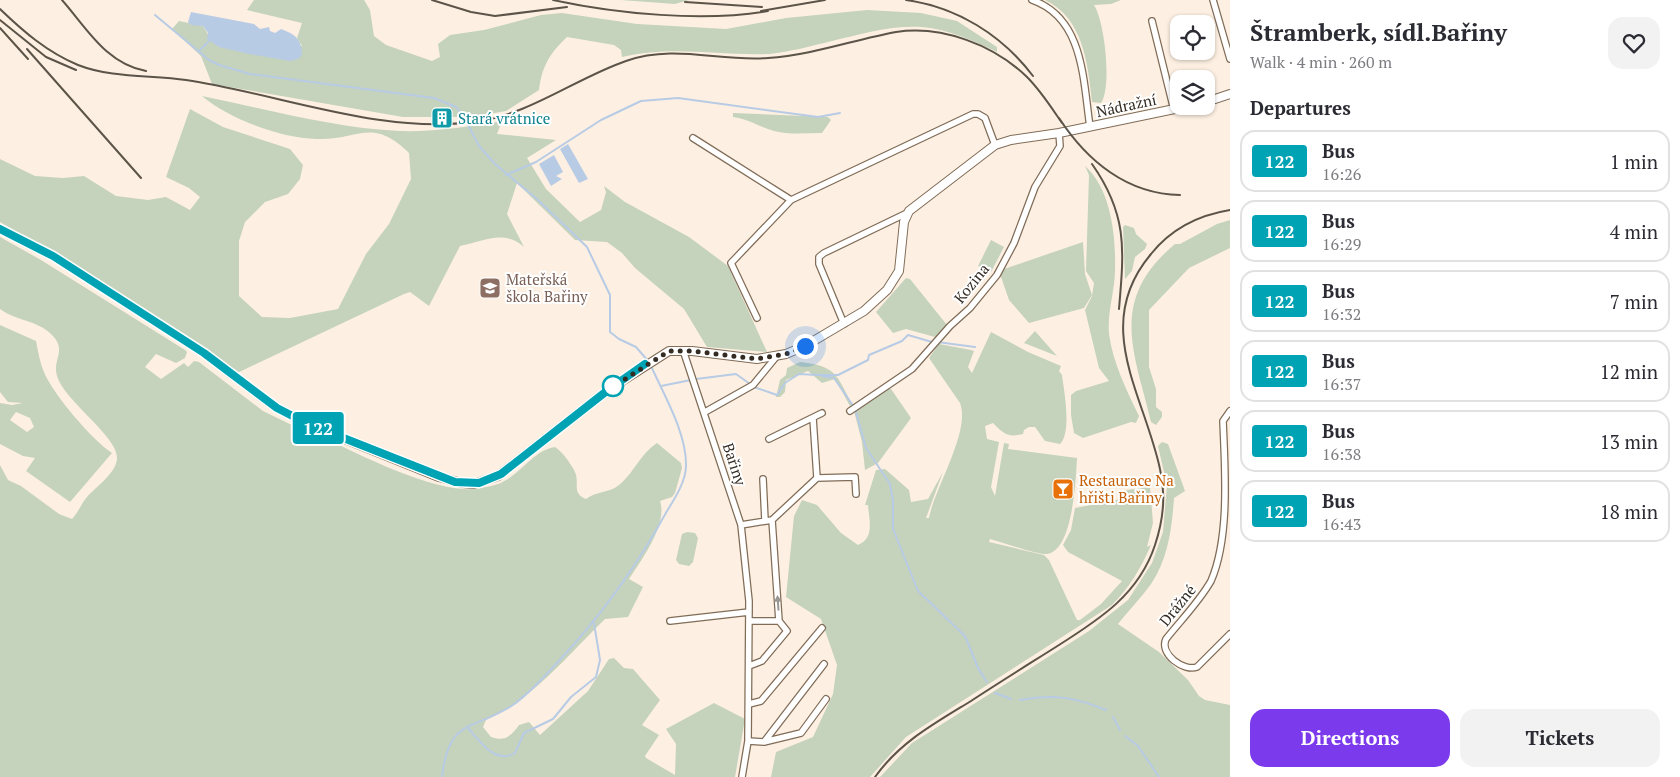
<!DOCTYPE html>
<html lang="en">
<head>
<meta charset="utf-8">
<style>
  :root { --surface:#fff; --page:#f2f2f3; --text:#2b2b33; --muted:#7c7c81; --line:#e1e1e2; --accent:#7c3aed }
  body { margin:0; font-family:"PT Serif",serif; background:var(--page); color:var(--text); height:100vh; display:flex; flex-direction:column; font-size:19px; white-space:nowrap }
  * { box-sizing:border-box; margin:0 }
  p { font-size:16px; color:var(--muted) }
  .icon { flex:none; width:28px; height:28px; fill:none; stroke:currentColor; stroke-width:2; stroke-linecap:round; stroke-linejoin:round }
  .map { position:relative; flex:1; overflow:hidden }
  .drawer { display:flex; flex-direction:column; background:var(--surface); width:450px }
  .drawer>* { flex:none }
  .badge { padding:0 10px; border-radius:4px; font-size:18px; line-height:32px }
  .tools { position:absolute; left:1170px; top:15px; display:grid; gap:10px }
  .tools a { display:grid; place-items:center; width:45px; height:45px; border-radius:10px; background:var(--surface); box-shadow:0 1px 4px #0004; font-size:25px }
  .you { position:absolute; width:25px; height:25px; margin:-12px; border:4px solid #fff; border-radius:50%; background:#1a73e8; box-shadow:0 0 0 8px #1a73e833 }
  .map>.badge { position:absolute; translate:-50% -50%; box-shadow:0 0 0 2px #fff }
  h2 { padding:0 20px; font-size:19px; line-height:45px }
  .round { display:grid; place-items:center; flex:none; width:52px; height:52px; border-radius:15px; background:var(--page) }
  .summary { display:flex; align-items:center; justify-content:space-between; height:85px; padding:0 20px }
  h1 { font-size:24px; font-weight:800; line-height:38px }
  .primary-button { display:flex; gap:10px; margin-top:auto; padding:10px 20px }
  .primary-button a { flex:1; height:58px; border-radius:15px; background:var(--accent); color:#fff; font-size:20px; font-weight:800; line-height:58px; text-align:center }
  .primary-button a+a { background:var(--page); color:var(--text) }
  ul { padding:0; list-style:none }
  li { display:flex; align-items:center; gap:15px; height:62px; margin:0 10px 8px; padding:0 10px; border:2px solid var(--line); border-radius:15px }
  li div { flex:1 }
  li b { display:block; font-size:19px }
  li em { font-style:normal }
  li .badge { min-width:55px; font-weight:700; text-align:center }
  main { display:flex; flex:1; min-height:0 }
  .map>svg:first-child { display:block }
</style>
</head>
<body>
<main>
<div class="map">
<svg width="1230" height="777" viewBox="0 0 1230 777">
  <rect width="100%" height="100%" fill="#fdf0e2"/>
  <path fill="#c5d2bc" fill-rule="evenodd" d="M254 0H364L370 10 374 36 386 45 432 61 440 57 438 44 450 35 484 30 541 15 562 13 637 24 726 29 786 18 867 10 921 13 957 21 997 47V52C974 41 948 29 922 27 892 25 861 34 832 41 811 46 790 52 769 54 717 56 674 45 622 57L621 50 614 45 567 37C550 53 542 66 539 90L506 111 472 117H403L212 84 201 56 172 29 179 21 203 26 212 41 219 47 302 46 297 38 302 23 247 10Z
    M621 0H689L675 4Z
    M1045 0H1121L1111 4 1094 5C1105 22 1112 88 1101 103L1092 102C1088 63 1083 18 1045 0Z
    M202 96C267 109 334 128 400 131 433 132 470 127 502 121L497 134 556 140 527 158 546 189 580 222 601 210 606 192 604 186 625 202 689 237 728 266 767 352 707 347 684 309 635 268 622 253 607 242 575 240 517 183 507 214 524 247C504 229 484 241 460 246L429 306 410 292 404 294 237 373C205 348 170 329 135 307 90 279 46 249 0 222V159L35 176 63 178 84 176 116 196 148 200 166 197 190 210 200 197 189 188 166 177 190 109 223 127 290 149 303 165 300 179 288 194 265 202 245 222 239 241V296L262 317 290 318 338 309 366 254 389 224 411 179 409 153C371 116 359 141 316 139 281 138 229 119 202 96Z
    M733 113 828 117 831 120 822 133C806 133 790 135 774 131 759 127 749 119 733 117Z
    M1085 166C1111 189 1116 236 1115 270 1115 291 1107 312 1109 334 1113 363 1126 389 1139 416L1136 423 1131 422 1083 438 1074 433 1071 415V395L1076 391 1109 381 1099 368 1085 310 1092 296 1094 283 1086 271 1089 175Z
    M1230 220V248L1189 268 1149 310V367L1156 389V407L1162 412V417L1156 425 1151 422C1134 351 1108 300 1175 244H1180L1217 224Z
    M1125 225 1134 228 1136 234 1147 244 1145 249 1135 257 1132 271 1125 279 1123 227Z
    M0 237 41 260 185 350 187 352 185 358 176 363 156 354 145 367 161 379 184 363 188 367 194 361 199 362 263 411 300 429 310 431C350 450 421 487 464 489 475 490 488 487 498 484 520 476 533 450 555 447 563 452 571 464 575 472 580 483 571 493 586 499 596 491 610 493 619 485 634 473 640 454 657 443L681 463 682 468 675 493 672 497 660 501C668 524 642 559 629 579L643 587 628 617 605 619C568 655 534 698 486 720L483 727 491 737C505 742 511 736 519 725L529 722 540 735 588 691 609 659 614 658 624 668 633 669 660 700 642 725 659 735 645 756 646 758 675 775 676 744 666 729 714 703 745 719 735 777H0V465L8 480 21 486 59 514 72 519C78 513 81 504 87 497 96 487 116 473 117 459 119 437 65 402 57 376 52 359 68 350 51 334 37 320 16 321 0 309Z
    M991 240 1004 247 991 272 978 266Z
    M1083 242 1085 274 1092 295 1084 308 1029 323 1009 300 1000 274 1004 269Z
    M906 278 910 279 947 325 935 337 906 329 893 333 876 312Z
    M0 325 36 341C38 351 40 363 44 372 52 393 93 441 112 453L70 502 26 471 35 458 23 456 0 444V403L12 405 23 403 8 402 0 392ZM16 412 30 418 34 427 27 432 10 420Z
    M1035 331 1057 356 1024 343Z
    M991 332 1028 352 1061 366 1059 371 1062 375C1064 391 1072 432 1060 444L1045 441 1035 427H1029L1024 430 1023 434C1007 438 1003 433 993 423L985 426 987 439 999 442 991 487 995 496 1004 443 1009 444 1008 449 1077 458C1076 478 1073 551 1047 554 1038 555 1001 542 990 539L989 542 1044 555 1049 560 1077 620H1080L1101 604 1122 581 1068 552 1063 545 1071 530 1075 508 1117 500 1127 490 1150 487 1153 523 1147 547 1151 545C1141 568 1130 587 1112 605L906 737 870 777H771L776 752 813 737 833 694 837 665 821 619 786 597 794 516 802 500 817 505 841 533 858 545C875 538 869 520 868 505H865L876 470 885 469 909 490 911 502 928 499 943 472 926 518H929C934 489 971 431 960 403L929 358 939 344 971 350 974 351 968 367 972 373Z
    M800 362C836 366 836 374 852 404L850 406 835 379 822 383 808 371 786 380 785 392 780 397H776L780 380 786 375 787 368Z
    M888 388 891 389 911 418 878 463 865 470 862 442 854 411Z
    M1162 442 1168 444 1185 491 1174 498C1172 528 1168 559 1151 584 1141 598 1129 610 1118 624L1159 652 1188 680 1199 696 1205 700 1230 705V777H880L912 743 1089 631 1128 600 1152 563 1163 532 1167 485 1158 446Z
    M687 532 695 533 698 538 693 562 689 566 679 564 676 560 682 534Z"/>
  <path fill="#b8cbe5" d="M191 12 254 24 260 29 269 27 270 31 275 33 281 29C295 34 302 39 302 55L298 59 290 61 249 54 219 47 207 39 208 33 203 26 191 25 188 22Z
    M568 144 588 179 579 183 560 149Z
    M554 155 563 172 556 176 562 179 551 186 539 164Z"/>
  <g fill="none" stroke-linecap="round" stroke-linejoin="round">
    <path stroke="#b8cbe5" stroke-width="2" d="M155 15 209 60 219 65 250 74 434 98 456 107 464 117 479 146 495 164 538 200 587 247 610 295V332L619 339 636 347 649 362
      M199 51 209 41
      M506 175 536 162 601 120 641 101 678 98 818 117 840 113
      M937 342 975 347
      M816 375H838L868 360 869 355 902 341 908 335 932 342
      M822 376 834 378 854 407
      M661 386 696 379 736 374 750 384
      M754 387 777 395 785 383 799 374 817 375
      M855 409 866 448 890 484 893 501V529L918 591 965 636 978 668 987 682
      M995 693 1011 699
      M1020 700C1054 694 1074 697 1106 710
      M1113 717 1120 730
      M467 727C480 741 495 765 515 753L524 733 553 719 571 697 596 677 600 660 594 623
      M1125 736 1138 746 1159 777
      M442 777C449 717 471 732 513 705 529 694 543 678 557 663 600 617 637 566 667 511 675 498 686 481 686 466 687 434 664 395 651 366"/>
    <g stroke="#806c57" stroke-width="8">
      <path id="minor" d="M1032 0C1084 18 1083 80 1090 127
        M1213 0 1230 59
        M1152 21 1174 110
        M693 138 791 200
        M757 318 731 263 791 200 973 114H978L985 118 995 145
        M844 324 819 264V257L824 253 907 213
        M683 350 741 525 749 601 748 741 742 777
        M850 411 912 369 950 326 970 308 997 275 1014 243 1035 187 1060 146 1059 133
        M1230 411 1223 421C1225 470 1230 537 1211 581 1199 602 1181 620 1166 639 1159 654 1184 672 1197 667L1230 634
        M705 412 753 385 776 357
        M813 418 817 478
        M769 439 822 413
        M763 479 765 521
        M741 525 772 520 817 478 855 477 856 494
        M670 621 749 612
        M749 621H779
        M749 666 762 661 787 631 779 621 772 520
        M749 704 761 701 822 628
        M748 741 764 742 824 664
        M764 742 801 733 826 699"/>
    </g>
    <g stroke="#806c57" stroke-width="10">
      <path id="secondary" d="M1206 102 1230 94
        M0 229 53 256 204 353 277 408 308 424 439 477 462 483 474 484 498 476 608 390 669 351H692L757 359 786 354 805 346 864 311 887 290 899 271 904 222 909 211 995 145 1011 140 1059 133 1189 106"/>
    </g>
    <use href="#minor" stroke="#fff" stroke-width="5.5"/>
    <use href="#secondary" stroke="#fff" stroke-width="8"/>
    <path stroke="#5c5349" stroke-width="2" d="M62 0C86 27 106 64 146 71
      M432 0 471 12 495 16 567 7
      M553 0C617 14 704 22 768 11
      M906 0C957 7 1002 35 1033 76
      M685 2 762 7
      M0 9C24 32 47 52 78 65 111 78 151 75 186 80 280 94 378 134 473 122 528 116 574 79 626 61 675 44 719 62 768 58 812 55 853 40 896 32 942 25 994 45 1027 77 1041 91 1051 107 1062 123
      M761 11 825 0
      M0 20 46 57 76 70
      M0 28 28 59
      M27 49 141 178
      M1059 118C1087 161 1127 194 1180 195
      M1092 164C1128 215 1124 250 1119 309
      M875 777C900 742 935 723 971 701 1000 682 1029 664 1059 645 1100 619 1139 594 1155 545 1163 521 1166 494 1160 469 1144 394 1091 325 1151 254 1171 229 1199 215 1230 210"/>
  </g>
  <defs><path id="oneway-solid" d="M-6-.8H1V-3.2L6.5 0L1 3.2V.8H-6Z" transform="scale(1.25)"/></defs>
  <use fill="#9a9691" href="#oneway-solid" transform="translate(778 603) rotate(-94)"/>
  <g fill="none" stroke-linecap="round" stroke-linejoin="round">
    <g stroke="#fff" stroke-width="11">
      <path id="line" d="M0 229 53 256 204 353 277 408 308 424 455 482 479 483 501 474 608 390 645 364"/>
    </g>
    <use href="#line" stroke="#00a3b4" stroke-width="8"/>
    <path stroke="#342c23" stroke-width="5" stroke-dasharray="0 9" d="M613 386 608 390 669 351H692L757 359 786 354 805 346"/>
  </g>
  <defs>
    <g id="building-square" transform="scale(1.125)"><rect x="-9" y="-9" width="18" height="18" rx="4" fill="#0f9aa8" stroke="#fff"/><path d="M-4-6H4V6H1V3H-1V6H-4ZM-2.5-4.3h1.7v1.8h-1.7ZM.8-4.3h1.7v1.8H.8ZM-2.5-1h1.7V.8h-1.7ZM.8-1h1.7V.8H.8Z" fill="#fff"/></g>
    <g id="school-square" transform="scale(1.125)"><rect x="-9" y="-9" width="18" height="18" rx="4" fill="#8d6e63" stroke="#fff"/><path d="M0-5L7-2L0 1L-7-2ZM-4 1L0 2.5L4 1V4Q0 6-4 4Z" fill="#fff"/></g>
    <g id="bar-square" transform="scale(1.125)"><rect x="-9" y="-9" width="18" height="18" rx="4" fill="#e8710a" stroke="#fff"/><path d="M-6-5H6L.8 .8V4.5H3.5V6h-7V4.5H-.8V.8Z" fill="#fff"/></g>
  </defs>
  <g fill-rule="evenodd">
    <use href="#building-square" x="442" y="118"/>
    <use href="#school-square" x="490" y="288"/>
    <use href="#bar-square" x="1063" y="489"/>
  </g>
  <circle fill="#fff" stroke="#00a3b4" stroke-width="2.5" cx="613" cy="386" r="10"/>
  <g text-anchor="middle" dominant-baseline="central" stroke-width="4" stroke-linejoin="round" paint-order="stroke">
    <g font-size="15" fill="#342c23" stroke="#fff">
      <text transform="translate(1126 105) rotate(-12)">Nádražní</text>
      <text transform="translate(971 283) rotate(-51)">Kozina</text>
      <text transform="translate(735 464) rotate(72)">Bařiny</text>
      <text transform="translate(1177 605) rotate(-51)">Drážné</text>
    </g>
    <g font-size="15" fill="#0d838f" stroke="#fff" text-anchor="start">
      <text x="458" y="118">Stará vrátnice</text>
    </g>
    <g font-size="15" fill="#785e54" stroke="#fff" text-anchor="start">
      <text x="506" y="279">Mateřská<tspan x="506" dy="17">škola Bařiny</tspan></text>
    </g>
    <g font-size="15" fill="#c56008" stroke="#fff" text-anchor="start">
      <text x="1079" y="480">Restaurace Na<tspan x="1079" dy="17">hřišti Bařiny</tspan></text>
    </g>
  </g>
</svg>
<div class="tools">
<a><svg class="icon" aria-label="locate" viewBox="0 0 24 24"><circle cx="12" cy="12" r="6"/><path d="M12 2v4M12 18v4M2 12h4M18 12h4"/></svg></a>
<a><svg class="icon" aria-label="layers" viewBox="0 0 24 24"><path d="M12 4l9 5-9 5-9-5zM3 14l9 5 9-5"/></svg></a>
</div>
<div class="you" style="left:805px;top:346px"></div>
<b class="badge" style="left:318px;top:428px;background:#00a3b4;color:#fff">122</b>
</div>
<section class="drawer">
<div class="summary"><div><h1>Štramberk, sídl.Bařiny</h1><p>Walk · 4 min · 260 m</p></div><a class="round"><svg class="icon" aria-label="heart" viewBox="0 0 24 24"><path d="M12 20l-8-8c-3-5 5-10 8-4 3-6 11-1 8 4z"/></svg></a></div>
<h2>Departures</h2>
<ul>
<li><span class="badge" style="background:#00a3b4;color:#fff">122</span><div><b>Bus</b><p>16:26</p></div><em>1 min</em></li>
<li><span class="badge" style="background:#00a3b4;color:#fff">122</span><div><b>Bus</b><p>16:29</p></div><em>4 min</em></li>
<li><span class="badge" style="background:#00a3b4;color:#fff">122</span><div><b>Bus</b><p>16:32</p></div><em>7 min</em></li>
<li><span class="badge" style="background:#00a3b4;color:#fff">122</span><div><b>Bus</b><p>16:37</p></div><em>12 min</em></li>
<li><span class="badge" style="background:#00a3b4;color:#fff">122</span><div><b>Bus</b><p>16:38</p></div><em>13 min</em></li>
<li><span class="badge" style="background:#00a3b4;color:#fff">122</span><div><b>Bus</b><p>16:43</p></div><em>18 min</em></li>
</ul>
<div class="primary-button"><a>Directions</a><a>Tickets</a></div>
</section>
</main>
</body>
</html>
